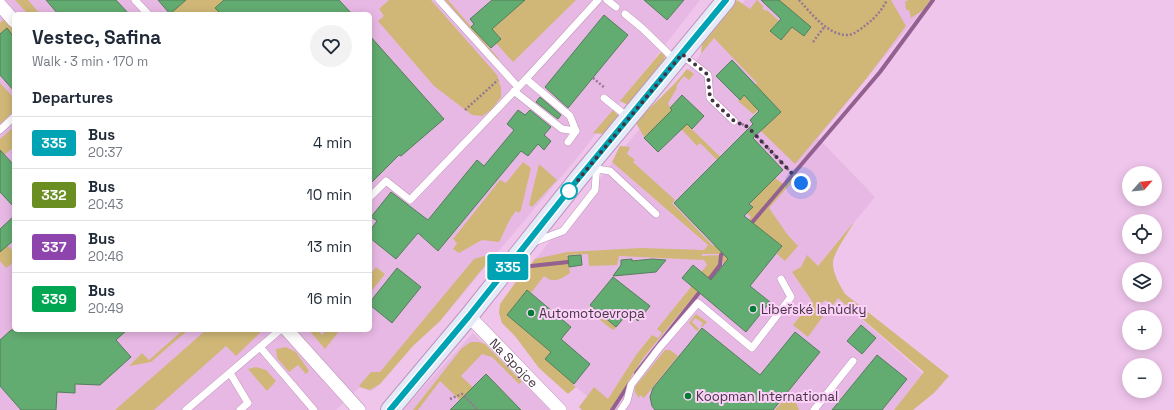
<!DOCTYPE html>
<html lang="en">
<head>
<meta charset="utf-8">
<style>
  :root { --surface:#fff; --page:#f2f2f3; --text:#1f2937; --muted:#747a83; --line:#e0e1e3 }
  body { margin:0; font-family:"Space Grotesk",sans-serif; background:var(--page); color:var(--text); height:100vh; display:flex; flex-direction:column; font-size:15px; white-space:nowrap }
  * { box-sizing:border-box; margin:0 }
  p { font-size:13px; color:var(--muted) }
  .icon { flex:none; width:22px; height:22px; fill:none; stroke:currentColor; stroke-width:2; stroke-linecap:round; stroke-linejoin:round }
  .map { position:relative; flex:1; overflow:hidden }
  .details { position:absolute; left:12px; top:12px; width:360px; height:320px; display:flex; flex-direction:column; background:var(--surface); border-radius:6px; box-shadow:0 2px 10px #0003 }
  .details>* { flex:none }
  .badge { padding:0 8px; border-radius:3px; font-size:14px; line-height:26px }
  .needle { width:26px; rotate:63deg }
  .buttons { position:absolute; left:1122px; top:166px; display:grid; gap:8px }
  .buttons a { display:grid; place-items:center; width:40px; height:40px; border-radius:50%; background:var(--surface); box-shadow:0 2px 10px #0003; font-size:20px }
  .you { position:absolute; width:20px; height:20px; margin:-10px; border:3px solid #fff; border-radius:50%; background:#1a73e8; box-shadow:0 0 0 6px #1a73e833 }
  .map>.badge { position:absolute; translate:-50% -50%; box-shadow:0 0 0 2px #fff }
  h2 { padding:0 20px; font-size:15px; line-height:36px }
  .round { display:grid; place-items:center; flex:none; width:42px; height:42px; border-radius:21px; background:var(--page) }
  .headline { display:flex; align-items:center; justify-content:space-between; height:68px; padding:0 20px }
  h1 { font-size:19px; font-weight:600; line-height:30px }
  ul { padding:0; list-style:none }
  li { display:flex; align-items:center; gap:12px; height:52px; padding:0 20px; border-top:1px solid var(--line) }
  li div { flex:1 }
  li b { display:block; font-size:15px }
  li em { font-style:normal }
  li .badge { min-width:44px; font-weight:700; text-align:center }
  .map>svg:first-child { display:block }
</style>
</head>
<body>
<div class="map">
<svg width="1174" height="410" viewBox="0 0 1174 410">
  <rect width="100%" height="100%" fill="#efc5ec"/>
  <path fill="#e8b8e4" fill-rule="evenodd" d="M0 0H700L581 153 440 321 412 346 375 389 370 391 360 387 336 410H0ZM14 14H370V330H14Z
    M745 0H931L818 138 875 197 818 266 838 298 923 374 894 410H603L505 326 502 301 623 149Z
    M473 333 550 410H403Z"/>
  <path fill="#d0b777" d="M15 0H28L40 14H28Z
    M186 0H260L244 14H166L168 12 170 14Z
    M389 0H431L497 75 501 88V97L491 110 482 116 472 115 434 86 378 21 384 16 379 9Z
    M445 0H448L499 59H497Z
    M525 0H576L513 62 496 43 501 38 492 29Z
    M737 0 750 9 757 0 764 7 762 8 766 11 767 10 779 21 770 31 780 40 792 27 804 36 811 28 777 0H891L906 26 866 79 795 164 761 131 781 112 765 95 754 105 758 110 753 114 738 101 757 83 714 38 701 54 702 44Z
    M908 0H930L923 10 911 18 909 10H906L905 2Z
    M4 19 14 31V37L7 29 0 34V23Z
    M661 52 665 56 664 61 628 105 620 101Z
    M687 69 694 74 689 80 684 76 676 86 677 88 668 103 670 108 735 171 775 178 783 184 790 176 792 182 769 208 787 234 798 246 785 261 777 254 782 246 754 225 723 265V254H702V256L720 255V264L644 357 610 410H582L579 407 594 387 608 399 636 355 652 335 658 338 662 333 657 329 691 287 690 286 707 265 704 260 619 256 617 265 589 266 588 254 567 255 570 273C561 279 554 284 544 276L531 293 527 290 507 315 551 352 545 359 574 384 573 385 576 387 568 394 539 368 515 336 502 323 499 313 500 304 531 261 524 271 525 272 535 259 567 252 641 248 704 250 708 245 612 162 620 146 630 147 627 154 635 160 633 162 675 200 672 203 713 246 726 243 751 217 747 213 753 206 722 173 726 169 700 143 697 146 668 115 644 137 636 123C652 104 672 89 687 69Z
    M0 83 14 98V111L0 124Z
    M613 110 618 115 603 134 593 133Z
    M14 127V147L4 155H0V139Z
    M523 162 531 168 521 210 519 213 516 211C508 220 505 231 499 242L482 240 459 253 453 249 457 243 453 239 500 180 506 183Z
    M539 164 557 180 532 207 529 205Z
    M854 222C849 232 832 254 833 264 833 274 840 285 845 294L949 376 934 393 913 410H894L924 372 838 298 833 305 825 300 819 306 826 312 808 337 793 325 812 301 792 272 801 267 807 255 818 266Z
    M0 238 14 252V262L6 268 0 261Z
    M495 253 440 321 413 346 380 384 370 390 360 387 359 386 371 372H380L474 259Z
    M376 267 385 274 370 293V275Z
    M589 306 616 327 614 330 610 328 588 310Z
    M696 314 707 322 702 327 701 326 703 323 695 318 692 322 699 329 697 331 689 323Z
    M183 330H188L151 362 129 366 142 353 149 360Z
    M206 330H263L236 356 226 346 154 410H115Z
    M309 330H318L322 335 326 330H340L325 349Z
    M471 342H479L485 344 522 382 519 384 492 357 482 354 461 376 496 410H470L440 381 418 410H413L462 348Z
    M286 347 296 352 309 371 306 374 298 365 289 372 277 358 276 349Z
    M665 350H670L678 356 644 398 640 395 639 398 635 392V387Z
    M256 367 266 370 276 381 267 391 248 369Z
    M789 394 795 400 799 410H775Z"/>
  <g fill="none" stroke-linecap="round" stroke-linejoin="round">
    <path stroke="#93608f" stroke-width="4" d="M749 226 880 72 933 0
      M531 266 568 262
      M707 282 720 265 721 255 726 250
      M636 373 702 289
      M612 410 629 384"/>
  </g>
  <path fill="#62ac71" stroke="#547d5b" d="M46 0H116L129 14H58Z
    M158 0H186L170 14Z
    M224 0H339L352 14H221L215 8Z
    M492 0H525L492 29 501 39 491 48 471 27 474 24 470 19Z
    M644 0H684L667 20Z
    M761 0H779L811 27 804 36 792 27 781 40 770 31 781 19Z
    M604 15 628 35 568 108 545 87Z
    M7 28 14 37V91L0 75V34Z
    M370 36 444 119 401 156 399 155 370 184Z
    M732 60 781 112 753 138 783 170 749 204 753 207 744 216 782 246 750 286 770 302 746 332 682 278 693 265 711 280 728 259 674 203 753 124 750 120 759 111 744 95 740 100 716 76Z
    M682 95 704 116 692 129 687 124 658 152 644 138 672 110 670 108Z
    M540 97 561 115 558 119 536 102Z
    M518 110 525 115 530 110 551 127 544 135 551 141 544 150 538 144 528 156 521 151 438 251 418 233 396 259 370 238V230L377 221 371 217 391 192 428 220 477 160 484 166 514 130 507 124Z
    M0 150 14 165V207L0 192Z
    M14 216V240L0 252V229Z
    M581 255 582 265 569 267 568 256Z
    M632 259V261L652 259 666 260 656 272 613 276 621 265V260Z
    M397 268 421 287 392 323 370 305V302Z
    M613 277 650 306 638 321 628 313 616 327 590 305Z
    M527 290 571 327 561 339 590 364 574 384 545 359 551 352 507 315Z
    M861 325 876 338 862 354 847 341Z
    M702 328 760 375 795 332 820 352 773 410H655L652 406 650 397 653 388Z
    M11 330H127L116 340 131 357 100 385 75 384V393L57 392 56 410H21L0 386V340Z
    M877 355 907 379 882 410H832Z
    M486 374 521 410H450Z"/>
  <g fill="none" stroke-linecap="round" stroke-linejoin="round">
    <g stroke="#bd95ba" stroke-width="8">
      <path id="lane" d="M135 0 148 14
        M439 0 518 87
        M607 0 616 7
        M625 14 642 28 676 61
        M682 55 708 75 710 98 734 121
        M526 79 598 0
        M514 91 562 129 576 131
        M604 98 629 118
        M0 130 14 117
        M568 142 576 131
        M597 169 610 171 656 214
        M370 197 386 181 410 200 526 79 570 116 576 131
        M534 242 563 231 595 190 597 163
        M260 347 314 410
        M230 373 248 403 240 410
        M186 410 280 330
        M621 410 627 401 631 385 660 347 698 303 752 348 791 297 781 279
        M814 410 853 361"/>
    </g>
    <g stroke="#bd95ba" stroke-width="14">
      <g id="street">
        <path d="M0 5 14 21"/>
        <path id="s1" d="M469 316 560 410"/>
        <path d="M287 330 359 410"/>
      </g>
    </g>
    <g stroke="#bd95ba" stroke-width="20">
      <path id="secondary" d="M390 410 469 316 578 179 726 0"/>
    </g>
    <path stroke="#947893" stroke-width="2.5" stroke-dasharray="2 2" stroke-linecap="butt" d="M799 0C812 14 828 36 849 35 855 34 862 28 867 24 876 17 882 10 887 0
      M813 42 825 26
      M593 78 605 88
      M465 110 498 80
      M742 124 748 127 801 183
      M450 399 462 394 478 410"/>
    <use href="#lane" stroke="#fff" stroke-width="7"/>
    <use href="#street" stroke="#fff" stroke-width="13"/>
    <use href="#secondary" stroke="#e5eaf8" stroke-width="18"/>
  </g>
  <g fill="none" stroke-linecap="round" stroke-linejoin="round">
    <g stroke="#fff" stroke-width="9">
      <path id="line" d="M390 410 469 316 578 179 726 0"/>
    </g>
    <use href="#line" stroke="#00a3b4" stroke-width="6"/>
    <path stroke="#443343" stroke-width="4" stroke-dasharray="0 7.2" d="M569 191 682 54 708 75 710 98 734 121 748 127 801 183"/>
  </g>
  <circle fill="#fff" stroke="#00a3b4" stroke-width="2" cx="569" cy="191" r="8"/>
  <g fill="#007b32" stroke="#fdd2f9" stroke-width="1.5">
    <circle cx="753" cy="309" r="4"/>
    <circle cx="531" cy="313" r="4"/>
    <circle cx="688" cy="396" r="4"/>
  </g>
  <g text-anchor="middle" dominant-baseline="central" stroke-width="4" stroke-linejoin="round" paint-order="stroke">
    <g font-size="13" fill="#443343" stroke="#fdd2f9" text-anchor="start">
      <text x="761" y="309">Libeřské lahůdky</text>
      <text x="539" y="313">Automotoevropa</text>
      <text x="696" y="396">Koopman International</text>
    </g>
    <g font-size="13" fill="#443343" stroke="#fdd2f9">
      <text stroke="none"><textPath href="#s1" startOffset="65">Na Spojce</textPath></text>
    </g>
  </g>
</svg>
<div class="buttons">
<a><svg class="needle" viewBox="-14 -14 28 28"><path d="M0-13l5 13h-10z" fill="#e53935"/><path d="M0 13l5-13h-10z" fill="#747a83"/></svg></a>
<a><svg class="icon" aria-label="locate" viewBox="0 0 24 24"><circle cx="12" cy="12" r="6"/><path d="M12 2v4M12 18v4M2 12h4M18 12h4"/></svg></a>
<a><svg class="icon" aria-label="layers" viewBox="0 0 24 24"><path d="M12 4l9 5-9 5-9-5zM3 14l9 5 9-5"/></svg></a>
<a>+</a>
<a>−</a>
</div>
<div class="you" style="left:801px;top:183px"></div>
<b class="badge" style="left:508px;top:267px;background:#00a3b4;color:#fff">335</b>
<section class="details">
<div class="headline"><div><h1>Vestec, Safina</h1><p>Walk · 3 min · 170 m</p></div><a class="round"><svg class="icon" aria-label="heart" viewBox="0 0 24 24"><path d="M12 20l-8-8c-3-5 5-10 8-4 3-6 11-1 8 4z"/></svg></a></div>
<h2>Departures</h2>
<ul>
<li><span class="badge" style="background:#00a3b4;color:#fff">335</span><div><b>Bus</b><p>20:37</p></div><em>4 min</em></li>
<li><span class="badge" style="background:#6b8e23;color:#fff">332</span><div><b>Bus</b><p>20:43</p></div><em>10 min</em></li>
<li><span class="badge" style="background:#8e44ad;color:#fff">337</span><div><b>Bus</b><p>20:46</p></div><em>13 min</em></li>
<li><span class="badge" style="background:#00a651;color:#fff">339</span><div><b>Bus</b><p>20:49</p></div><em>16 min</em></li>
</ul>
</section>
</div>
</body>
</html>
